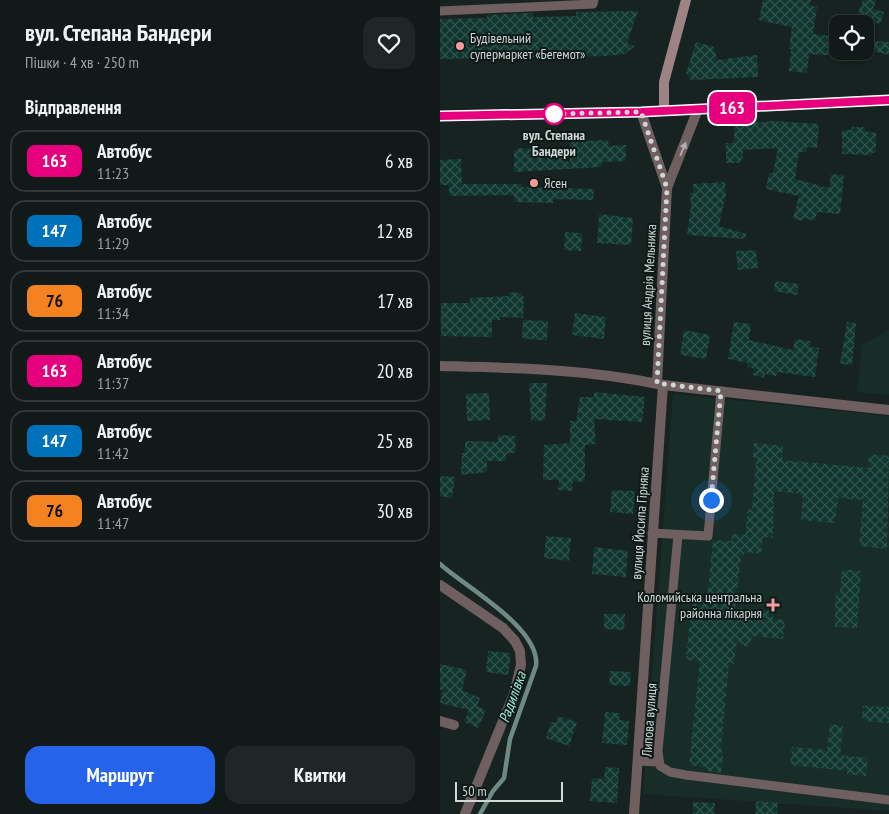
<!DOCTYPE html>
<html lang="uk">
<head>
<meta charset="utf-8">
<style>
  :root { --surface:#111a18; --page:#1e2725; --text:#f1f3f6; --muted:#9ca1a2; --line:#303837; --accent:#2563eb }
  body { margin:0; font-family:"PT Sans Narrow",sans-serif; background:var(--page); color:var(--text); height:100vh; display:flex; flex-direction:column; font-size:19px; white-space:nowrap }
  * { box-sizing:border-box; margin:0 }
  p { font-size:16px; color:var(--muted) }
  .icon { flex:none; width:28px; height:28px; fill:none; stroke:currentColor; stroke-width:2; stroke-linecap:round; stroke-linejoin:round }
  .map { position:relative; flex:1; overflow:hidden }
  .details { display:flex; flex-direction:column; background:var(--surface); width:440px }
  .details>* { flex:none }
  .badge { padding:0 10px; border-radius:8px; font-size:18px; line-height:32px }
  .tools { position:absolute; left:389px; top:15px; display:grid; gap:10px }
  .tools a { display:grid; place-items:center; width:45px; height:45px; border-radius:10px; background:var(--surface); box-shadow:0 2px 8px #0003,0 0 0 1px var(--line); font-size:25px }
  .scale { position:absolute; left:15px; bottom:12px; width:108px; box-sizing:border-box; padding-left:5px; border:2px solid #d0d8d6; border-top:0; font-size:14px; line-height:18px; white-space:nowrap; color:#d0d8d6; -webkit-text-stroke:4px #0e1a17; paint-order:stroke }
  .you { position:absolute; width:25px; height:25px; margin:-12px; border:4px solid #fff; border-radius:50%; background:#1a73e8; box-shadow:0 0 0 8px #1a73e833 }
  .map>.badge { position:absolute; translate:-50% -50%; box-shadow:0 0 0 2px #fff }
  h2 { padding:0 25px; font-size:19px; line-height:45px }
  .round { display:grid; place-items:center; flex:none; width:52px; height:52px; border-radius:15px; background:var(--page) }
  .summary { display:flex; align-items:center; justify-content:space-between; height:85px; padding:0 25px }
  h1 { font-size:24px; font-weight:700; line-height:38px }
  .primary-button { display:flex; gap:10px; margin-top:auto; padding:10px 25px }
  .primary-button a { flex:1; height:58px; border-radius:15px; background:var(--accent); color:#fff; font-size:20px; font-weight:700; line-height:58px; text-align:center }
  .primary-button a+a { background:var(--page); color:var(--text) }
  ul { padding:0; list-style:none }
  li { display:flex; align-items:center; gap:15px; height:62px; margin:0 10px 8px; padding:0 15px; border:2px solid var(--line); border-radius:15px }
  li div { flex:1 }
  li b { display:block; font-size:19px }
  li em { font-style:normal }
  li .badge { min-width:55px; font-weight:700; text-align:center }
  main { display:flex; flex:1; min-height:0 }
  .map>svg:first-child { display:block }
</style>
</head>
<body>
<main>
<section class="details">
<div class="summary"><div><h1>вул. Степана Бандери</h1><p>Пішки · 4 хв · 250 m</p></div><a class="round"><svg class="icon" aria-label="heart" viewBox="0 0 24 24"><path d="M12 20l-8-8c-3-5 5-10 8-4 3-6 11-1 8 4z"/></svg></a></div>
<h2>Відправлення</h2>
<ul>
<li><span class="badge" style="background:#e6007e;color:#fff">163</span><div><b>Автобус</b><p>11:23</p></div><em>6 хв</em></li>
<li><span class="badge" style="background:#0072bc;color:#fff">147</span><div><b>Автобус</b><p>11:29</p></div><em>12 хв</em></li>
<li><span class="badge" style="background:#f58220;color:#111">76</span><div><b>Автобус</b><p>11:34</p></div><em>17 хв</em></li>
<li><span class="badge" style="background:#e6007e;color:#fff">163</span><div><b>Автобус</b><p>11:37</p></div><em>20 хв</em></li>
<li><span class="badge" style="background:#0072bc;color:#fff">147</span><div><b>Автобус</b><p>11:42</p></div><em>25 хв</em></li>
<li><span class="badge" style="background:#f58220;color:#111">76</span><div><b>Автобус</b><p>11:47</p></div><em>30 хв</em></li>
</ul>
<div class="primary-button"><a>Маршрут</a><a>Квитки</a></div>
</section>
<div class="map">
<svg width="449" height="814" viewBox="0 0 449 814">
  <defs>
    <pattern id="building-cross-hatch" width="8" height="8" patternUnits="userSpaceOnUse" patternTransform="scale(1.25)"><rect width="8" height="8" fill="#10372f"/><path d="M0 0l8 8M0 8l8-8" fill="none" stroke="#32534c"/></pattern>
  </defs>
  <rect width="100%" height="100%" fill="#172320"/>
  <path fill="#192d28" d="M449 330V395L417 392 422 345Z
    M233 394 449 416V811L203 794Z"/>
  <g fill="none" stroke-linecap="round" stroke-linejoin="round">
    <path stroke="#6d8a83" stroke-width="4.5" d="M0 564C25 587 101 628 96 666L70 739 64 778 53 791 40 814"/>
  </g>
  <path fill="url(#building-cross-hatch)" d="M323 0H371L370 5 377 7 373 34 398 37V56L369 54 367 73 349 71 351 49H349L352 27 319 20Z
    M423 0H436L433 9 444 12 440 24 416 19Z
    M198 11 187 43 195 46 185 54 166 56 0 59V19L47 18V15L91 13H93V17L136 16V12Z
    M435 41 449 42V55L432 51Z
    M256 42 274 47 277 60 317 55 318 77 251 80 246 73Z
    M334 121 379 124 377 148 367 147V152H359L355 179 389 188 391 174 404 175 400 214 377 212 375 221 364 218 363 221 353 219 359 196 326 189 329 173H333L338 148 303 150V157L299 163H286V143H294V124Z
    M412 127H425V131L436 133V152L432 153V155L402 154V130H411Z
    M168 140 169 146 186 145V161L162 162V167L74 172V151L80 148 101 150 103 147 109 148 130 163V142Z
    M21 159 22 184H82V187L154 189 153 200 113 199V203L74 202V195L9 196V185H0V160Z
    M285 182 286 194 279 226 306 234 305 239 247 235 251 205 250 193H254L253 184Z
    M159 214 193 218 191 245 157 243Z
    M125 232 142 233 141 251 124 250Z
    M316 250 318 268 298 270 296 251Z
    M335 281 359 284 357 295 334 291Z
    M69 292 81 293V296H84L83 318 60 317V320H52V337L1 336V303H30V298L69 296Z
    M135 313 166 317 164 339 132 335Z
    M83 320 108 321 107 341 82 338Z
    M294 322 311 324 309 340 353 350 355 339 371 341 370 347 379 348 375 377 337 372 336 376 325 374 324 378 313 375 314 369 307 367 308 363 288 359Z
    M407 322 416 323 412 365 400 364Z
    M244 330 270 335 266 359 240 355Z
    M89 383H107L105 420 91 421Z
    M154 392 205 397 202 422 154 419 156 444 145 445V482L133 481 132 491 118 490 119 480H103L104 445 130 443V421H136L140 397H154Z
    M49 393 50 420 27 421 26 394Z
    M58 435 76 436 75 453 66 454V461H47V472L21 475 22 453H25V441L58 442Z
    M314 443 343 446 342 460 428 468 429 454 449 456 447 549 419 546 423 500 398 498 395 523 361 520 363 494 334 491 333 538 323 537 321 554 304 552V556H301L295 608 334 611 333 619 345 620 343 639 313 636 307 647 297 641 294 664 289 663 281 748 283 756 281 773 267 771V767L249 765 260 661 246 660 252 598 267 600 273 540 291 541 292 534 305 535 308 509 312 510 316 458H313Z
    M0 476 15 477 12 498 0 496Z
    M172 490 195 491 193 514 170 512Z
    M106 536 131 538 129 561 104 558Z
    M154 547 188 551 186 577 152 574Z
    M402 569 421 571 417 628 395 627V600L397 593H400Z
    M164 614H185L184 630 164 629Z
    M48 651 71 653 68 675 46 672Z
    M0 664 27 670 22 690 40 698 37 706 46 710 38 728 24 722 29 710 0 703 3 690H0Z
    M170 671 191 672 190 686 169 685Z
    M423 706 449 707V723L422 721Z
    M165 712 180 713 179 720 189 721 187 745 162 743Z
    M118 716 137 722 129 746 106 738 111 722 116 723Z
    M390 724 403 726 400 755 428 758 426 776 407 774V771L350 765 352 747 387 750Z
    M165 767 179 768 177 803 150 801 152 778 164 779Z
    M316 801 338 803 337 814H315Z
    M253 802 275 803 274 814H253Z"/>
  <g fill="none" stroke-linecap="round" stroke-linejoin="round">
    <path stroke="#6f5f60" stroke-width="9" d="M0 11 153 4 154 0
      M212 533 268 536 281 391
      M238 535 218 751 220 766 230 772 246 775 449 800
      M198 761 218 762"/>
    <path stroke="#6f5f60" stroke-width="10" d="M201 112 227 188
      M0 366C76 368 149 369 223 385L449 410
      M217 383 227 188 258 109
      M0 585 63 628 75 641 80 651 81 665 74 694 25 814
      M0 721 14 725
      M194 814 223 385"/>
    <path stroke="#9d8384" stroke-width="10" d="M224 111V82L246 0
      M0 116 201 112 449 100"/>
  </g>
  <defs><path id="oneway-solid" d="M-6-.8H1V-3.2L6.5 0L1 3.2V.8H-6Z" transform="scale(1.25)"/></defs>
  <use fill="#aeaead" href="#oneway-solid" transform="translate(243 149) rotate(-68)"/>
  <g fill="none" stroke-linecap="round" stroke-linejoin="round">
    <g stroke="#fff" stroke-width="11">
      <path id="line" d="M0 116 201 112 449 100"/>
    </g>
    <use href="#line" stroke="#e6007e" stroke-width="8"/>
    <path stroke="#d0d8d6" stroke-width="5" stroke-dasharray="0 9" d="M114 114H110L201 112 227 188 217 383 281 391 271 500"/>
  </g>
  <g fill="#f49aa0" stroke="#0e1a17" stroke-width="2">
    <circle cx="20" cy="46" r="5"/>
    <circle cx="94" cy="183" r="5"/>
    <path d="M330.5 597.5h5v5h5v5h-5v5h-5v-5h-5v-5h5z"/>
  </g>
  <circle fill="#fff" stroke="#e6007e" stroke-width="2.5" cx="114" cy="114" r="10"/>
  <g text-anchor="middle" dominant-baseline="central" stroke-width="4" stroke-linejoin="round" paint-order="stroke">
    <g font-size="14" fill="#d0d8d6" stroke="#0e1a17" text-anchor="start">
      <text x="30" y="38">Будівельний<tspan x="30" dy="16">супермаркет «Бегемот»</tspan></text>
      <text x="104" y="183">Ясен</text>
      <text x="322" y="597" text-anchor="end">Коломийська центральна<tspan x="322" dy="16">районна лікарня</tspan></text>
    </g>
    <g font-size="14" font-weight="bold" fill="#d0d8d6" stroke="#0e1a17">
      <text x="114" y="135">вул. Степана<tspan x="114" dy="16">Бандери</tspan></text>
    </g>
    <g font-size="14" fill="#d0d8d6" stroke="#0e1a17">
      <text transform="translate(208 285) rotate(-87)">вулиця Андрія Мельника</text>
      <text transform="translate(200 523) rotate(-86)">вулиця Йосипа Гірняка</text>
      <text transform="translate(209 720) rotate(-86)">Липова вулиця</text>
    </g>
    <g font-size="15" font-style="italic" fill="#a0e9d7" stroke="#0e1a17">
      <text transform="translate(72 697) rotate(-70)">Радилівка</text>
    </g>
  </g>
</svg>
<div class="tools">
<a><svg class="icon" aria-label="locate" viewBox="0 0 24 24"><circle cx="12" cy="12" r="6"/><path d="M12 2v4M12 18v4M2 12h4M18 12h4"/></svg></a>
</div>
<div class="scale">50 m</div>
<div class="you" style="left:271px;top:500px"></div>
<b class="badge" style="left:292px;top:108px;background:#e6007e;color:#fff">163</b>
</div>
</main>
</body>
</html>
